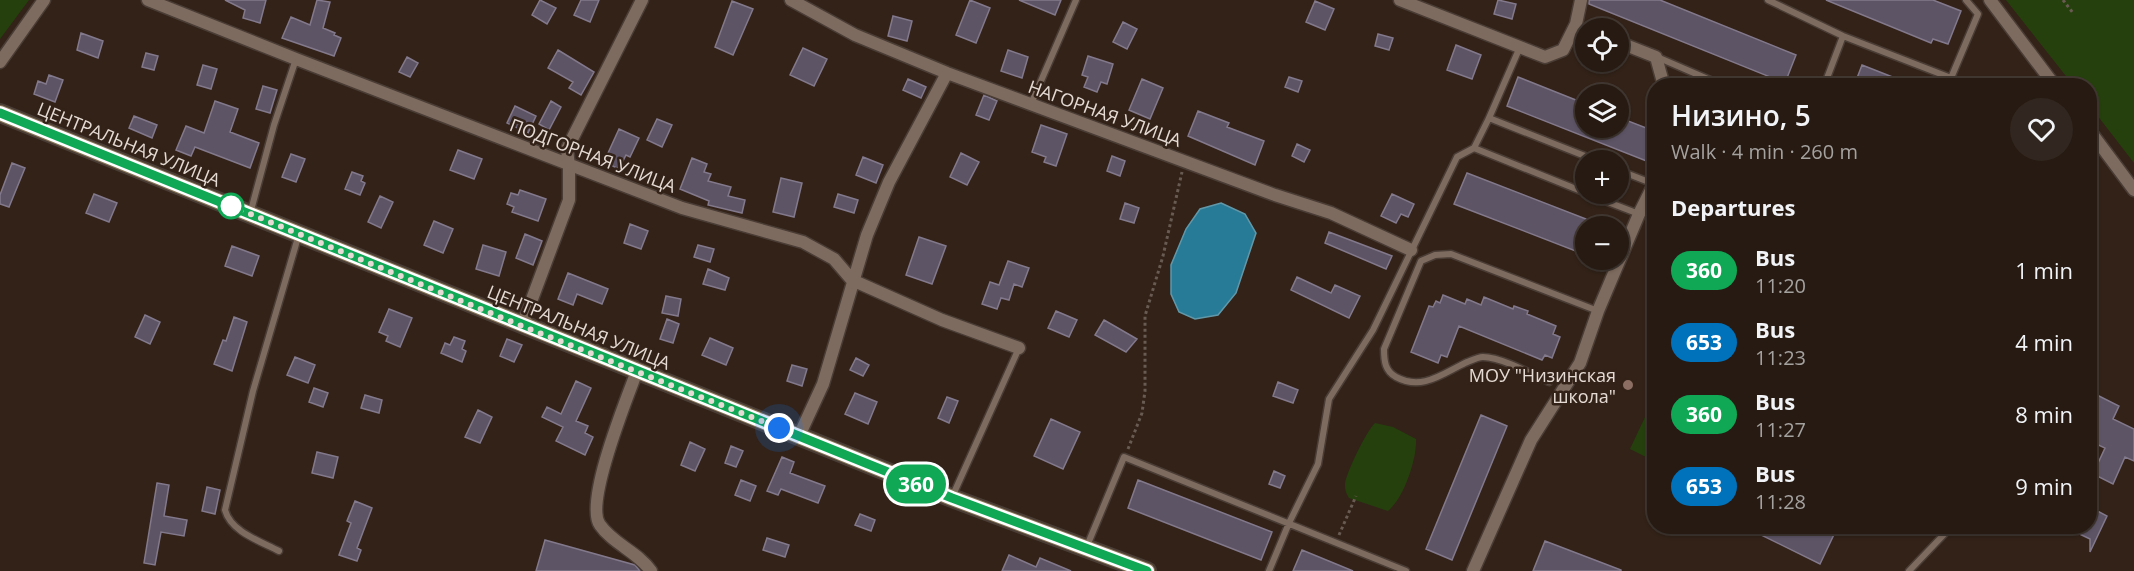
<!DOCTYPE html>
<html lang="en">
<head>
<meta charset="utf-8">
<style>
  :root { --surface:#261a12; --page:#322720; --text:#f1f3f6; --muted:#a4a19f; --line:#423832 }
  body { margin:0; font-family:"Open Sans",sans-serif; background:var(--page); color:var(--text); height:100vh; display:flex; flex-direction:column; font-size:22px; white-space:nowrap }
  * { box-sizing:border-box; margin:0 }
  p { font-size:20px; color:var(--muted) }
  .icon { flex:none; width:33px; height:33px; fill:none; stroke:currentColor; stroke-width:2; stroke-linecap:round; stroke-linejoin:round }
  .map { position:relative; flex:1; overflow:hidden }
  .drawer { position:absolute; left:1647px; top:78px; width:450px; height:456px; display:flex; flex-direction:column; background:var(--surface); border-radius:24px; box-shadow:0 2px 4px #0004,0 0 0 2px var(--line) }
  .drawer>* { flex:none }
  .badge { padding:0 12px; border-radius:20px; font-size:21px; line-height:39px }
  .buttons { position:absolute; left:1575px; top:18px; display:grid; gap:12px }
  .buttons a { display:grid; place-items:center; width:54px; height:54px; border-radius:50%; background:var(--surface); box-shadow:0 2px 4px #0004,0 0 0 2px var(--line); font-size:30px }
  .you { position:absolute; width:30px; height:30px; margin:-15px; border:4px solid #fff; border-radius:50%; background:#1a73e8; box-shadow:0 0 0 9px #1a73e833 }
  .map>.badge { position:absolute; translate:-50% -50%; box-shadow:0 0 0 3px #fff }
  h2 { padding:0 24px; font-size:22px; line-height:54px }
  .round { display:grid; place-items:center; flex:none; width:63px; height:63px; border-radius:32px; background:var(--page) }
  .overview { display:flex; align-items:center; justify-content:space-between; height:102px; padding:0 24px }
  h1 { font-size:28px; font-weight:600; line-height:45px }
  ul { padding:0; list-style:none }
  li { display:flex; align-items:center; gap:18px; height:72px; padding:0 24px }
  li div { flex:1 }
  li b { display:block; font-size:22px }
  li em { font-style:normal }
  li .badge { min-width:66px; font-weight:700; text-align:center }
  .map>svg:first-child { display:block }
</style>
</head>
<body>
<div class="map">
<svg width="2134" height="571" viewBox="0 0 2134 571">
  <rect width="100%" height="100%" fill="#322218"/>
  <path fill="#25400d" d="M0 0H29L0 39Z
    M2006 0H2134V163L2090 106V86L2073 85Z
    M1654 398V461L1630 449Z
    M1375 423 1393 427 1416 439C1417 459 1404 498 1388 511L1349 498C1346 493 1345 490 1345 484 1346 473 1367 430 1375 423Z"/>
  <path fill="#287b97" stroke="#6198a9" stroke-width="1.5" d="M1221 203 1245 214 1256 233 1236 293 1218 315 1195 319 1179 312 1171 294V265L1186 229 1200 209Z"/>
  <path fill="#5d5465" stroke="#83798c" stroke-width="1.5" d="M225 0H266L260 23 243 18 245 10Z
    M317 0 330 2 323 28 335 33 334 35 341 38 334 56 282 38 291 17 310 25Z
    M540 0 556 8 547 24 532 15Z
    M581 0H599L590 22 574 15Z
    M970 0 990 8 976 43 956 35Z
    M1019 0H1061L1055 15Z
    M1498 0 1516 4 1512 19 1494 14Z
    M1589 0H1660L1796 55 1785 83 1589 4Z
    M1826 0H1933L1961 11 1948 44 1933 39 1931 43Z
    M732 1 753 9 733 55 715 47Z
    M1315 1 1334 9 1325 30 1306 22Z
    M893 16 912 21 907 41 888 36Z
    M1123 22 1137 29 1127 49 1113 42Z
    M81 33 103 41 98 58 77 50Z
    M1378 34 1393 38 1389 50 1375 46Z
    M1456 45 1481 55 1472 79 1447 70Z
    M803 48 827 59 814 86 790 75Z
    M558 50 594 72 581 95 569 88 573 82 548 68Z
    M1008 50 1028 57 1022 78 1001 71Z
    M146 53 158 56 154 70 142 67Z
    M1088 56 1113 64 1107 84 1101 82 1097 92 1084 87 1088 77 1082 75Z
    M407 57 418 63 410 77 399 72Z
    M203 65 217 69 211 89 197 85Z
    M1862 65 1913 85V86H1854Z
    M49 75 63 80 55 102 34 94 38 81 46 84Z
    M1289 77 1302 81 1298 92 1285 87Z
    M1518 77 1586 104V128H1618V117L1654 131V147L1649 162 1507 106Z
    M908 79 926 87 921 98 903 90Z
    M1142 79 1163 88 1150 119 1129 110Z
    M263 86 277 90 270 113 256 109Z
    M984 95 997 101 989 120 976 115Z
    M215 101 238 109 230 132 259 143 250 168 195 147 191 156 176 150 186 126 204 133Z
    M551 101 561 107 549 130 539 124Z
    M515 106 536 116 528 133 507 123Z
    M1198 111 1229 123 1227 127 1264 141 1255 165 1188 136Z
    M134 116 157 125 152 138 129 128Z
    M657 119 672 125 662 147 647 140Z
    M1041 125 1067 134 1056 166 1044 162 1046 157 1032 152Z
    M619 129 639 138 630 157 626 155 619 169 604 162Z
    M1297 144 1310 150 1304 162 1292 156Z
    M458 150 482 159 474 179 450 170Z
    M961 153 979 162 967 185 950 177Z
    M291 154 305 159 296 182 282 177Z
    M1112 156 1125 161 1120 176 1107 171Z
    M863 157 883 165 876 183 856 175Z
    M692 158 707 164 704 172 711 174 708 181 731 187 728 196 745 200 742 213 708 205 709 201 680 189Z
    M12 163 25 168 9 207 0 204V195Z
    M352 172 363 176 361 181 365 183 360 195 345 189Z
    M1467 173 1586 219V255L1454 204Z
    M781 178 802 183 794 217 773 212Z
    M520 190 546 199 538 221 512 212 514 207 507 204 511 193 518 195Z
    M94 194 117 203 109 222 86 213Z
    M838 194 858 200 854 213 834 207Z
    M1392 194 1414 204 1408 217 1401 214 1396 223 1381 216Z
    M380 196 393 202 381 228 368 222Z
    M1125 203 1139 208 1134 223 1120 219Z
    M434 221 453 229 443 253 424 245Z
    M630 224 648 231 641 249 624 243Z
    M1329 232 1392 256 1386 269 1325 243Z
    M525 234 542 241 533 265 516 258Z
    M919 237 946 246 932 284 906 275Z
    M483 245 506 252 499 276 476 269Z
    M698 245 714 249 710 262 694 257Z
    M232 246 259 256 252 276 225 266Z
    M1008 261 1029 268 1022 287 1014 284 1009 300 1001 298 997 309 982 304 990 282 999 285Z
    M708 269 729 278 725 290 703 284Z
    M568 273 608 289 602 304 577 294 573 305 558 299Z
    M1297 277 1331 293 1335 285 1360 296 1349 318 1291 290Z
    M1443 295 1465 304 1467 299 1481 305 1484 297 1513 309 1514 306 1528 311 1527 314 1556 326 1553 334 1560 337 1552 358 1545 355 1542 360 1459 326 1447 357 1441 355 1438 363 1411 352 1429 306 1433 307 1436 301 1440 303Z
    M666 296 681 299 678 316 662 313Z
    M389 309 412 318 400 347 386 341 388 336 379 332Z
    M1056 311 1077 320 1069 337 1048 328Z
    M145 315 160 322 150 344 135 337Z
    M234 317 247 322 232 371 214 364 223 340 226 341Z
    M667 319 679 324 673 343 660 339Z
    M1104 320 1137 339 1126 352 1095 335Z
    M454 337 465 341 462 349 466 351 462 362 441 353 445 343 450 345Z
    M710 338 733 348 726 365 702 355Z
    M507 339 522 345 514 362 500 356Z
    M295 357 315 365 308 383 287 375Z
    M856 358 869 365 863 376 850 370Z
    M792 365 807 369 802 386 787 381Z
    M576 381 591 388 576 421 588 426 585 433 593 437 585 455 556 441 563 427 542 417 547 407 561 414Z
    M1278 382 1298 390 1293 403 1273 396Z
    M314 388 328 393 323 407 309 402Z
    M855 393 877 402 868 424 845 414Z
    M2095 394 2119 406 2113 419 2134 429V461L2125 457 2113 484 2093 474 2105 448 2090 441V406Z
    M365 395 382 400 379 413 361 408Z
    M947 397 958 401 949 423 938 418Z
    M478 410 492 417 480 443 465 437Z
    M1481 415 1507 426 1452 560 1426 549Z
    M1051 419 1080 432 1063 469 1034 456Z
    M690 442 705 449 695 471 681 465Z
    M731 446 743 451 736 467 725 463Z
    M317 452 338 457 333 478 312 473Z
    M782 457 794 462 790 473 825 486 818 503 781 489 778 495 767 491Z
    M1274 471 1285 476 1280 488 1269 484Z
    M741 480 756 486 750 501 735 495Z
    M1138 480 1272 532 1261 560 1128 508Z
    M157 483 169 485 164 516 187 520 184 536 161 532 155 565 144 563Z
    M207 487 220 490 215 514 202 511Z
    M355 501 372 508 357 548 361 550 357 561 339 555 351 523 347 521Z
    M2090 507 2107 516 2090 552V539L2063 526H2090Z
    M860 514 875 520 871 531 855 525Z
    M1743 526H1838L1820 564Z
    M767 538 789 545 785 557 763 550Z
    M545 540 635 565 640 571H536Z
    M1545 541 1621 570V571H1533Z
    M1302 550 1353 571H1293Z
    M1009 555 1036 567 1040 558 1071 571H1002Z"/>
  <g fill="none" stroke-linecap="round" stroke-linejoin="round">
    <g stroke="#4a3d35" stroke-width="9">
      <path id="lane" d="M1768 0 1843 36 1951 78 1978 14 1966 0
        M1657 57 1724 86
        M1951 78 1970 86
        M1824 86 1843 36
        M1031 104 1076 0
        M1489 118 1520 47
        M1474 148 1489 118 1595 160
        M1618 170 1654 184
        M1587 194 1639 214
        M250 214 274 125 296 59
        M1549 382C1532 374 1501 357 1483 357 1478 357 1470 361 1465 363 1442 374 1422 391 1396 377 1385 371 1384 361 1384 349L1421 261 1435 255 1451 254 1598 311
        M953 495 1019 348
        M1087 546 1124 457 1406 571
        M279 551C260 541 231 532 225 510L253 391 299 234
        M1269 571 1289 523 1318 464 1329 399 1373 330 1457 157 1474 148 1586 193
        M1909 571 1952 526"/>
    </g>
    <g stroke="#4a3d35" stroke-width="15">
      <path id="street" d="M148 0 296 59 682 208 803 242 834 259 852 280 942 320 1019 348
        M791 0 855 35 947 73 1275 195 1331 213 1411 250
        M1400 0 1545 57 1563 50 1576 24 1581 0
        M1990 0 2055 86
        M1618 42 1656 57 1664 86
        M0 62 44 0
        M2090 131 2134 190
        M522 326 569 200V166L567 149 642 0
        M637 371C627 398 584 503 600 525 613 544 638 552 651 571
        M799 436 823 384 867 235 889 182 947 73
        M1473 571 1531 440 1580 363 1598 311 1639 214 1654 184"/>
    </g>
    <g stroke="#4a3d35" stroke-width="20">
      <path id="secondary" d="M0 113 952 498 1147 571"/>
    </g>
    <path stroke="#695b52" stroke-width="3" stroke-dasharray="3 3" stroke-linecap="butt" d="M2063 0 2073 13
      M1128 449 1142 413 1145 391V316L1163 256 1182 172
      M1339 535 1356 496"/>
    <use href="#lane" stroke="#7e6b5f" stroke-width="6"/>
    <use href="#street" stroke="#7e6b5f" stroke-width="12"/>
    <use href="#secondary" stroke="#897659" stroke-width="16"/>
  </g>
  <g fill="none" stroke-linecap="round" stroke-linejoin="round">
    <g stroke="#fff" stroke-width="14">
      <path id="line" d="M0 113 952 498 1147 571"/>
    </g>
    <use href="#line" stroke="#10a855" stroke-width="9"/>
    <path stroke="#e5dbd4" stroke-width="6" stroke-dasharray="0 10.8" d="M231 206 522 326 779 428"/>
  </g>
  <circle fill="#fff" stroke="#10a855" stroke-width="3" cx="231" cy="206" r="12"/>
  <circle fill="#8d6e63" stroke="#322218" stroke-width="2" cx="1628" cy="385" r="6"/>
  <g text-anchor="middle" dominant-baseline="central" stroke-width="5" stroke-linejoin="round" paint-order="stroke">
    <g font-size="18" fill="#e5dbd4" stroke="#322218">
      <text transform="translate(1105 113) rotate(20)">НАГОРНАЯ УЛИЦА</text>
      <text transform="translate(129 144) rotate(22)">ЦЕНТРАЛЬНАЯ УЛИЦА</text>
      <text transform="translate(593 155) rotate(21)">ПОДГОРНАЯ УЛИЦА</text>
      <text transform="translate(579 327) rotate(22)">ЦЕНТРАЛЬНАЯ УЛИЦА</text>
    </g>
    <g font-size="18" fill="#e5dbd4" stroke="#322218" text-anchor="end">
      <text x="1616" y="375">МОУ "Низинская<tspan x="1616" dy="21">школа"</tspan></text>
    </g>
  </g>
</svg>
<div class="buttons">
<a><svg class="icon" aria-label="locate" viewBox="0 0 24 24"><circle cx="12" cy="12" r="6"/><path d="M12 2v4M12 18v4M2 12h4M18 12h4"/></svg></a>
<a><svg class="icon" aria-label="layers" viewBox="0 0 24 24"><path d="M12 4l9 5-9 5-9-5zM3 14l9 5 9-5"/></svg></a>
<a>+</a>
<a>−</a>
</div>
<div class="you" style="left:779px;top:428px"></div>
<b class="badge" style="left:916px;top:484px;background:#10a855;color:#fff">360</b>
<section class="drawer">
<div class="overview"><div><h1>Низино, 5</h1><p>Walk · 4 min · 260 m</p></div><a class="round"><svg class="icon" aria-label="heart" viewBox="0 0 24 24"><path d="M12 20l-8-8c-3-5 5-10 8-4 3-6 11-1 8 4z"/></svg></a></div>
<h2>Departures</h2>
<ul>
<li><span class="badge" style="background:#10a855;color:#fff">360</span><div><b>Bus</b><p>11:20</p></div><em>1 min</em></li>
<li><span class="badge" style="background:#0072bc;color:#fff">653</span><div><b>Bus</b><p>11:23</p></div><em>4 min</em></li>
<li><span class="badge" style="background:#10a855;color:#fff">360</span><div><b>Bus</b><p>11:27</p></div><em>8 min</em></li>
<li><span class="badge" style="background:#0072bc;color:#fff">653</span><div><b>Bus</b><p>11:28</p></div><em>9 min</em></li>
</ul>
</section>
</div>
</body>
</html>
